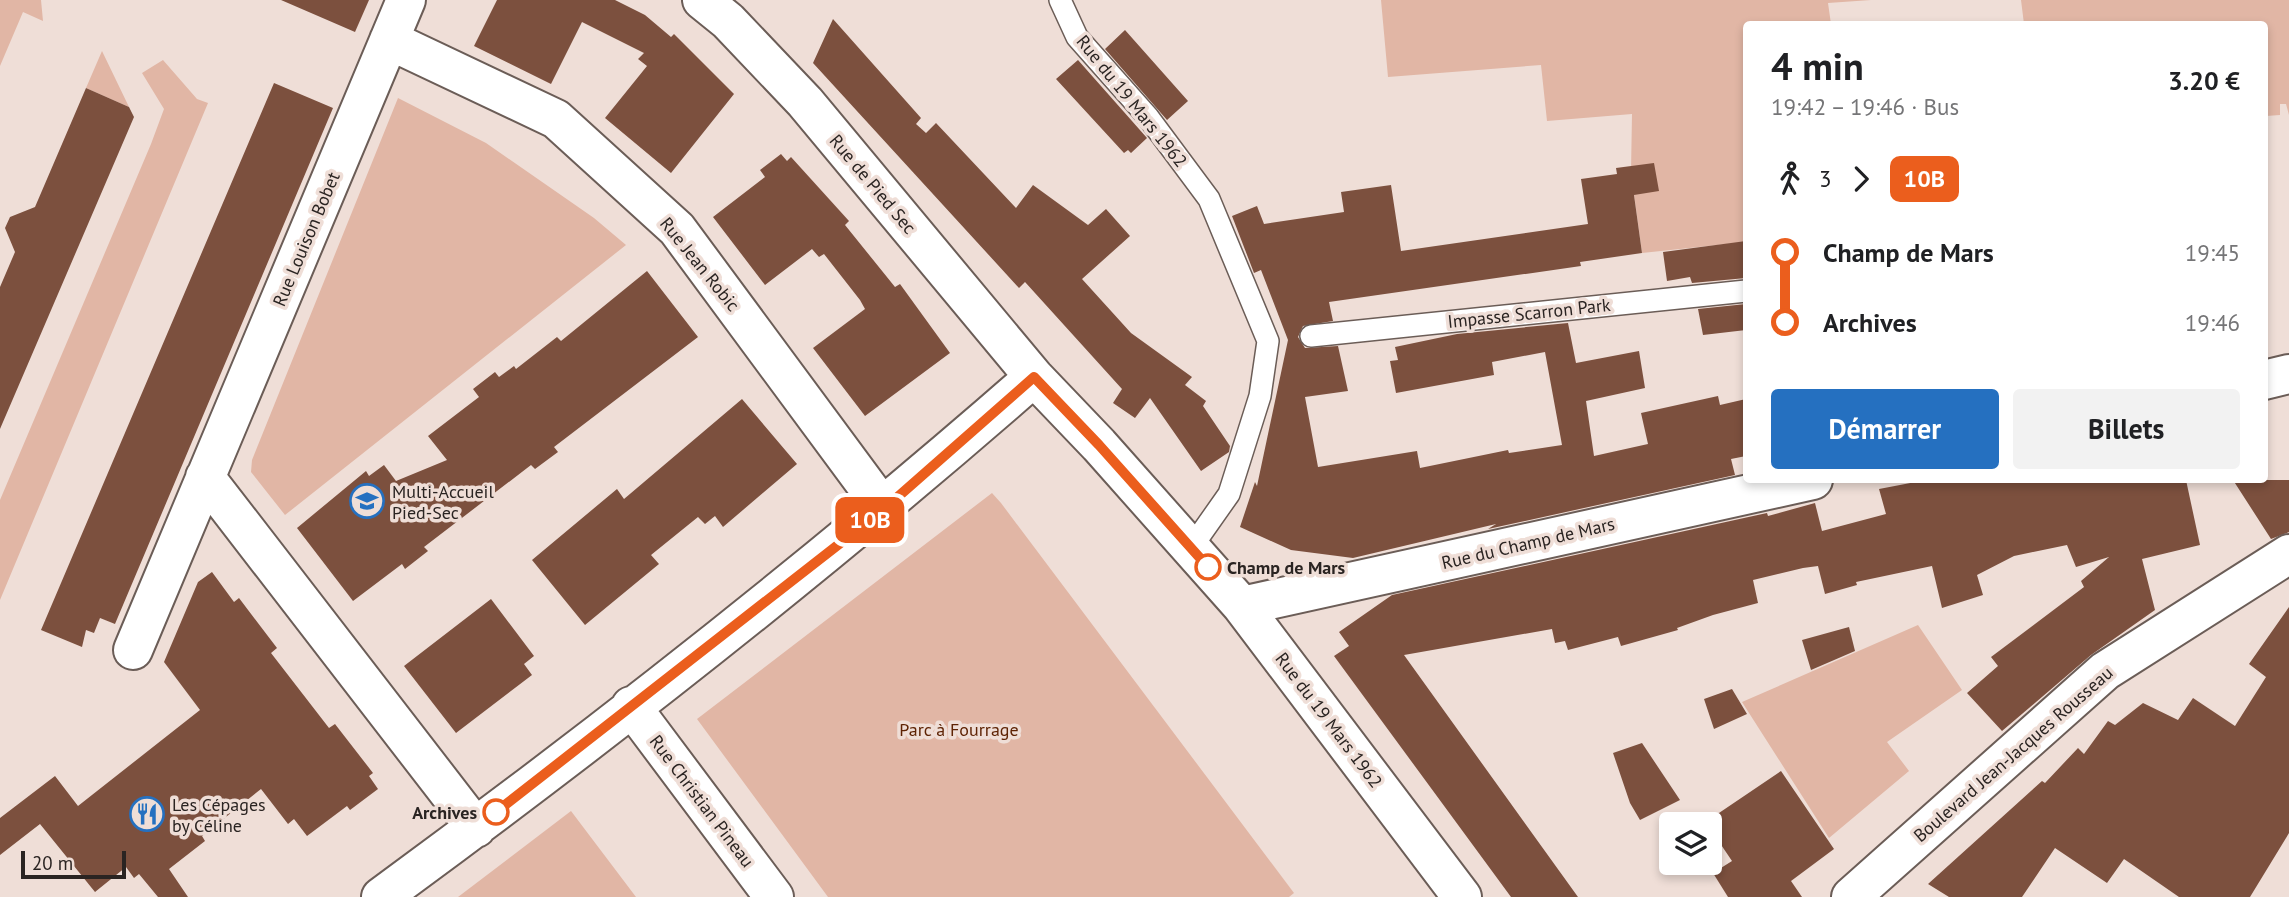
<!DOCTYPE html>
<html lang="fr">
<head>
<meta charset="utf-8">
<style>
  :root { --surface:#fff; --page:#f2f2f2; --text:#202124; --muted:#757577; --accent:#2570c0 }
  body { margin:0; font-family:"PT Sans",sans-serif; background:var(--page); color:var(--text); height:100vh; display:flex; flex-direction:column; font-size:26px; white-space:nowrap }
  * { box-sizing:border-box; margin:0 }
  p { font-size:23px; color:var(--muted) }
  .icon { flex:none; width:38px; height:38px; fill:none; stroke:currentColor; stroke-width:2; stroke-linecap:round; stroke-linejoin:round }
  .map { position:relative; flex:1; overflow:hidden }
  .details { position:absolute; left:1743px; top:21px; width:525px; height:462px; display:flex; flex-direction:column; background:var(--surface); border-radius:7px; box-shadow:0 4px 10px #0003 }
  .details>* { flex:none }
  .badge { padding:0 14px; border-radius:10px; font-size:24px; line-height:46px }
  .controls { position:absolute; left:1659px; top:812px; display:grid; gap:14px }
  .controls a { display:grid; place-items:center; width:63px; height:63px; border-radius:7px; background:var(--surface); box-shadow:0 4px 10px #0003; font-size:35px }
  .scale { position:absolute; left:21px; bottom:18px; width:105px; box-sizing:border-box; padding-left:7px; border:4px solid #2a2422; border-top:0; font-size:19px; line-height:24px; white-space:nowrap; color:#2a2422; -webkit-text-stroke:5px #efded7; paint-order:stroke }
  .map>.badge { position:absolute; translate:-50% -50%; box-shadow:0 0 0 4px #fff }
  .legs { display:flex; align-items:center; gap:10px; height:77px; padding:0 28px; font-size:23px }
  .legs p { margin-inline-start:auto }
  .head { display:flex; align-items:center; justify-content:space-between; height:119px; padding:0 28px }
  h1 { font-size:38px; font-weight:700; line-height:52px }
  .button { display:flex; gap:14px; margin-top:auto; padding:14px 28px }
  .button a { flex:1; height:80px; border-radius:7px; background:var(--accent); color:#fff; font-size:28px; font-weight:700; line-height:80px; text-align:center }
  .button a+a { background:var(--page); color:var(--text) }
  ul { padding:0 28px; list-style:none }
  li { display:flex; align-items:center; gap:24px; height:70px; font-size:26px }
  li i { display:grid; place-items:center; width:10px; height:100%; margin:0 9px; background:currentColor }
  li i::after { content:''; width:18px; height:18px; margin:-9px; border:5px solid; border-radius:50%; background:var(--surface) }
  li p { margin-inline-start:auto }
  li:first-child i { background:linear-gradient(#0000 50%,currentColor 0) }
  li:last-child i { background:linear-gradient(currentColor 50%,#0000 0) }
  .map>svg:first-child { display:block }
</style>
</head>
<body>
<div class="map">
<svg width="2289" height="897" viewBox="0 0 2289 897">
  <rect width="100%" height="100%" fill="#efded7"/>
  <path fill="#e1b6a5" d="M0 0H41L43 21 23 12 0 66Z
    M1381 0H1871L1828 3 1831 24H1746V178L1743 179 1746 242 1642 253 1631 172 1632 114 1547 121 1541 65 1388 77Z
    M2021 0H2289V115L2286 104H2280V115L2266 116 2264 24H2024Z
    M102 51 129 107 86 88Z
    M163 60 197 99 208 103 0 600V500L151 144 164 109 142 73Z
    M398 98 486 143 594 218 626 245 285 515 251 472 252 460Z
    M992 493 1001 503 1294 893 1289 897H828L697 719Z
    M1918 625 1962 690 1887 742 1909 771 1829 838 1742 702Z
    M571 811 636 897H458Z"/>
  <path fill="#7c503e" d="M281 0H369L355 32Z
    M497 0H615L645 15 671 37 674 34 734 94 671 173 605 118 647 66 638 59 644 53 582 22 551 84 474 46Z
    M833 19 921 118 916 124 926 133 936 123 1016 208 1033 185 1088 225 1106 209 1130 236 1082 279 1131 333 1192 377 1185 385 1206 401 1203 406 1230 446 1229 452 1201 471 1150 398 1135 418 1113 403 1122 389 1025 282 1019 288 813 63Z
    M1125 30 1188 101 1167 120 1105 49Z
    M1078 60 1147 138 1131 153 1128 150 1124 153 1056 79Z
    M274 83 333 108 115 624 100 618 94 633 86 630 82 647 41 630Z
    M86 88 129 107 134 117 0 429V287L15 252 5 228 10 217 35 207Z
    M781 154 787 161 791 157 849 221 845 225 895 287 900 284 950 353 865 416 813 348 865 309 860 300 824 254 819 257 812 249 765 285 713 217 765 177 760 170Z
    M1654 163 1659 191 1634 195 1642 253 1580 262 1581 266 1329 302 1333 321 1303 326 1298 337 1305 348 1338 346 1348 391 1305 397 1318 467 1417 451 1420 468 1508 450 1509 453 1562 445 1545 352 1492 362 1494 375 1396 393 1390 361 1398 360 1395 347 1457 334 1568 323 1576 363 1639 351 1645 388 1586 401 1594 456 1648 444 1641 413 1718 396 1720 405 1746 399V456L1731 459 1735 475 1488 529 1496 524 1353 558 1291 550 1240 527 1255 482 1257 486 1288 340 1261 270 1254 273 1232 216 1257 206 1264 224 1344 212 1341 192 1391 185 1401 251 1588 224 1581 179 1617 174 1616 168Z
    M1746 241V278L1692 283 1690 277 1667 281 1663 252Z
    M647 271 698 337 554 447 558 452 535 469 531 465 424 547 428 551 405 569 402 564 353 601 297 528 366 471 369 476 384 465 396 481 447 460 428 436 479 397 473 389 495 372 499 377 514 366 516 369 557 337 561 341Z
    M1746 304V330L1703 335 1698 309Z
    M742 399 797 464 723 527 715 516 705 524 698 517 651 555 659 564 585 625 532 560 617 489 624 499Z
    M1926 480H2186L2200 545 2142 559 2155 610 2091 655 2002 731 1967 693 1998 666 1991 657 2084 587 2081 581 2109 557 2076 567 2067 545 2014 556 1977 575 1983 595 1942 608 1932 566 1856 582 1857 585 1825 594 1818 566 1803 568 1753 580 1758 603 1713 615 1677 628 1678 630 1621 646 1618 637 1568 650 1565 641 1555 643 1552 629 1404 655 1578 897H1511L1334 656 1349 646 1339 632 1392 595 1744 518 1767 513 1768 516 1815 503 1822 531 1886 514 1879 489Z
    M2233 480H2289V532L2271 539Z
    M212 572 234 602 239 598 261 627 277 648 271 653 329 728 335 724 373 773 369 776 378 789 350 810 347 806 307 836 294 819 288 824 261 789 202 836 205 841 169 869 188 897H158L139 874 134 878 126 867 95 892 40 824 0 855V818L55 776 78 806 200 710 164 662 198 582Z
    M491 599 534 656 524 664 532 675 456 733 404 666Z
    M2289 607V833L2250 897H2179L2124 859 2107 883 2055 848 2022 897H1949L1928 884 2042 781 2045 783 2078 748 2084 754 2108 721 2115 725 2143 703 2178 720 2193 698 2235 726 2266 677 2249 664Z
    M1849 627 1855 651 1811 670 1802 640Z
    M1732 689 1747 714 1714 729 1704 699Z
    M1642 743 1680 800 1640 820 1630 803 1613 753Z
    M1781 771 1834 849 1791 881 1802 897H1728L1713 873 1732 861 1701 815H1716Z"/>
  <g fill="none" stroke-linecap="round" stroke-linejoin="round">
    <g stroke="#6b5d57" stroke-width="24">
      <path id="service" d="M1060 0 1077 37 1148 117 1209 199 1268 341 1260 396 1229 494 1191 548
        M1311 336 1746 291"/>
    </g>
    <g stroke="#6b5d57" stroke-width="42">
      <path id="minor" d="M702 0 728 21 805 102 1034 377 1099 445 1242 606 1462 897
        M389 40 556 119 677 229 884 509
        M2264 380 2289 374
        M205 477 476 828
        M1242 606 1813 480
        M133 650 406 0
        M631 706 774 897
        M381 897C605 733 825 560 1034 377
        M1851 897 2105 671 2289 554"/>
    </g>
    <use href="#service" stroke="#fff" stroke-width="21"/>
    <use href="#minor" stroke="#fff" stroke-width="38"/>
  </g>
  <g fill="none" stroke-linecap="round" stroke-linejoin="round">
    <g stroke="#fff" stroke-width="16">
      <path id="line-1" d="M496 812 884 509 1034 377 1099 445 1208 567"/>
    </g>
    <use href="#line-1" stroke="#eb5e1d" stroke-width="10"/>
  </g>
  <defs>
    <g id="school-ring" transform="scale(1.75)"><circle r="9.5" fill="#efded7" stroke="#2570c0" stroke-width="1.5"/><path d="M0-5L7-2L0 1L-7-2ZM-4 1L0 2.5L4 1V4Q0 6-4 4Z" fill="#2570c0"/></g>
    <g id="restaurant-ring" transform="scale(1.75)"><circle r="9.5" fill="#efded7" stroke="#2570c0" stroke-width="1.5"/><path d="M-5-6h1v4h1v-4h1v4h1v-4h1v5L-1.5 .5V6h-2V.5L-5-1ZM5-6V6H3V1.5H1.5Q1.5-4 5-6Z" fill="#2570c0"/></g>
  </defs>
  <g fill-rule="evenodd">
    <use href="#school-ring" x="367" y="501"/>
    <use href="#restaurant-ring" x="147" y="814"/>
  </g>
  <g fill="#fff" stroke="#eb5e1d" stroke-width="3.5">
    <circle cx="1208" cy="567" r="12"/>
    <circle cx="496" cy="812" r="12"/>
  </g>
  <g text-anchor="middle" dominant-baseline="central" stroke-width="7" stroke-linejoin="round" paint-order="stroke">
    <g font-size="18" fill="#2a2422" stroke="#efded7">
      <text transform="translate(1132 101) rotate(51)">Rue du 19 Mars 1962</text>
      <text transform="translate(873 184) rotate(50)">Rue de Pied Sec</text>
      <text transform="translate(306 239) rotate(-67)">Rue Louison Bobet</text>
      <text transform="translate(700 264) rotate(51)">Rue Jean Robic</text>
      <text transform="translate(1529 313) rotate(-6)">Impasse Scarron Park</text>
      <text transform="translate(1528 543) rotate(-13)">Rue du Champ de Mars</text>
      <text transform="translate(1329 720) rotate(53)">Rue du 19 Mars 1962</text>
      <text transform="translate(2013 754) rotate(-41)">Boulevard Jean-Jacques Rousseau</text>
      <text transform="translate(702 801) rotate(53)">Rue Christian Pineau</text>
    </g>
    <g font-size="18" fill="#2a2422" stroke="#efded7" text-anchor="start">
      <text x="392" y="491">Multi-Accueil<tspan x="392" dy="21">Pied-Sec</tspan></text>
      <text x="172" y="804">Les Cépages<tspan x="172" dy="21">by Céline</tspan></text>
    </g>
    <g font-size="18" font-weight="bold" fill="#2a2422" stroke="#efded7" text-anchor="start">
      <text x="1227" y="567">Champ de Mars</text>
      <text x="477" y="812" text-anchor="end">Archives</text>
    </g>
    <g font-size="18" fill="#5e2304" stroke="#efded7">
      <text x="959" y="729">Parc à Fourrage</text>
    </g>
  </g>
</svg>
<div class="controls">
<a><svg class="icon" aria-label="layers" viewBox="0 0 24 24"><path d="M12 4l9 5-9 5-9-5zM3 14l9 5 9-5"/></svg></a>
</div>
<div class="scale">20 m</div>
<b class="badge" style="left:870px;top:520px;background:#eb5e1d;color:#fff">10B</b>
<section class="details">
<div class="head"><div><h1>4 min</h1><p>19:42 – 19:46 · Bus</p></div><b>3.20 €</b></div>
<div class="legs"><svg class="icon" aria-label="walk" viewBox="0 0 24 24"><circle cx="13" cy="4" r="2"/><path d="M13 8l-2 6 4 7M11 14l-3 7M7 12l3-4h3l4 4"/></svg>3<svg class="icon" aria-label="forward" viewBox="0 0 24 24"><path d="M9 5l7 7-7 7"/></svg><b class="badge" style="background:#eb5e1d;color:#fff">10B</b></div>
<ul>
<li><i style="color:#eb5e1d"></i><b>Champ de Mars</b><p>19:45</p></li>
<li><i style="color:#eb5e1d"></i><b>Archives</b><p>19:46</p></li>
</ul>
<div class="button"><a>Démarrer</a><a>Billets</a></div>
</section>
</div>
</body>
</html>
